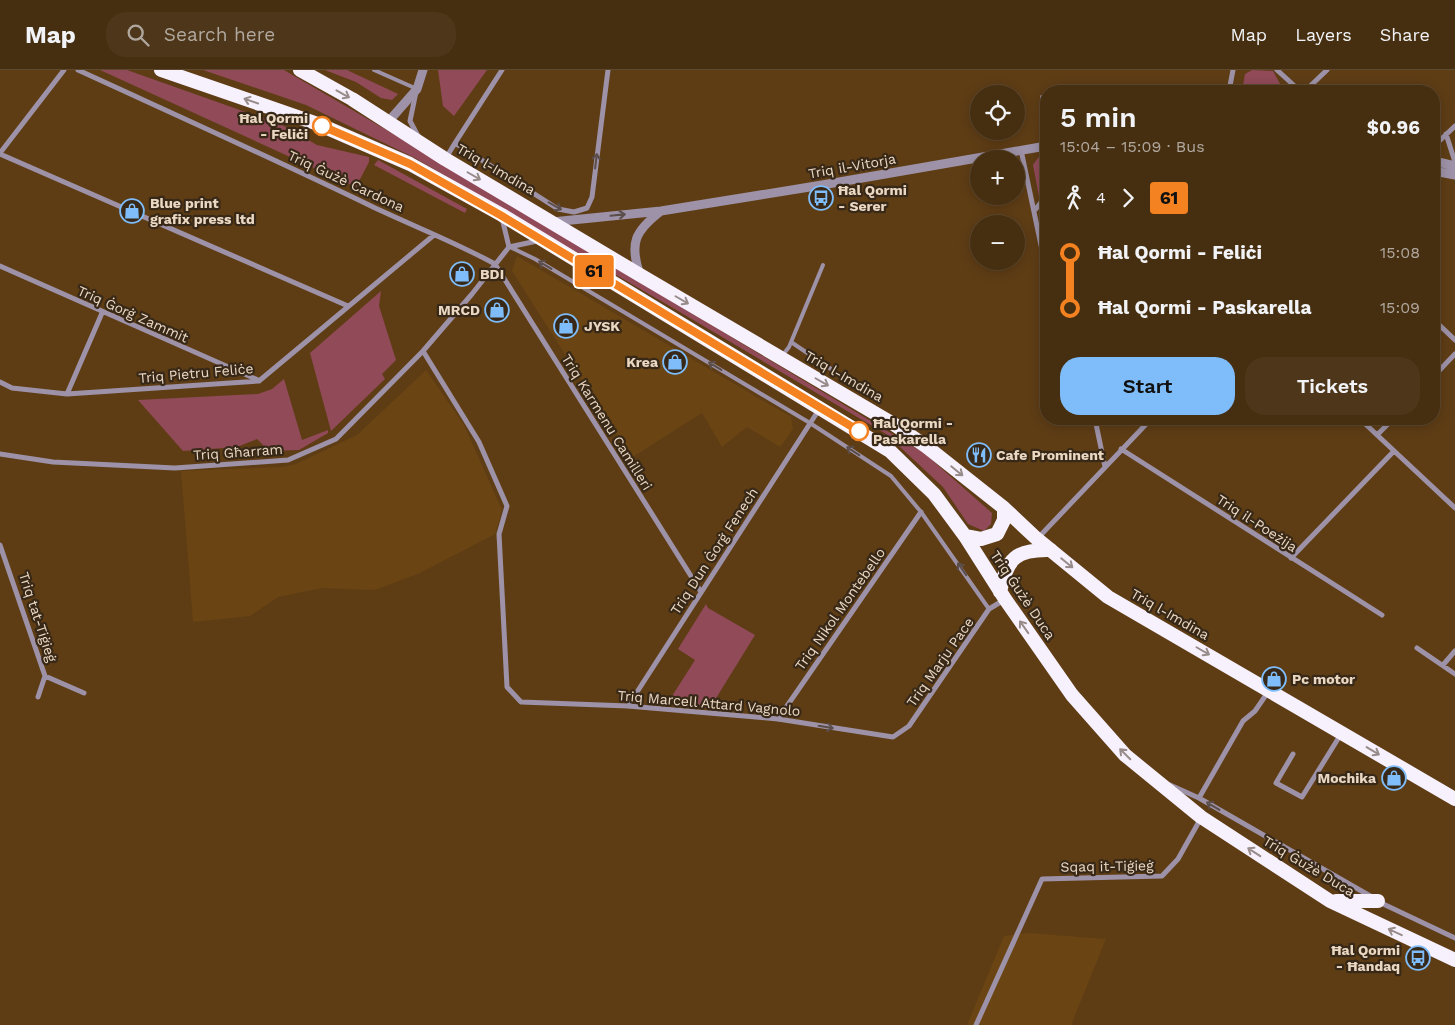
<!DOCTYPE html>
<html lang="en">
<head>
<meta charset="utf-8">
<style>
  :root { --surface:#462e10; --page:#4d3619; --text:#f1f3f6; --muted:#b0a89f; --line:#5e4a30; --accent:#7fbdfa }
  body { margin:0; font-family:"Work Sans",sans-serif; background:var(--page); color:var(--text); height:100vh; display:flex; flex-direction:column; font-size:19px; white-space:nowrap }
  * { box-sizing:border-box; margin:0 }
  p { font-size:16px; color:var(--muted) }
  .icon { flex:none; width:28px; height:28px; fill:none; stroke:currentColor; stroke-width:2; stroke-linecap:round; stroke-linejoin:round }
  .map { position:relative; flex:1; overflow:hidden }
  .sheet { position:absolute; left:1040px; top:15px; width:400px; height:340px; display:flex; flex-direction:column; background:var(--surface); border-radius:20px; box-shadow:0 2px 12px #0003,0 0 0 1px var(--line) }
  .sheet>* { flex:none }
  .badge { padding:0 10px; border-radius:4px; font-size:18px; line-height:32px }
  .controls { position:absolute; left:970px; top:15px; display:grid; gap:10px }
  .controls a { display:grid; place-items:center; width:55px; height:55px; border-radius:50%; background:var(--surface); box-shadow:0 2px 12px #0003,0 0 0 1px var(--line); font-size:25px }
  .map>.badge { position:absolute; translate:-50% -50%; box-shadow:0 0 0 2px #fff }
  .legs { display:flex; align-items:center; gap:8px; height:55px; padding:0 20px; font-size:16px }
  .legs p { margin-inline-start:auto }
  .summary { display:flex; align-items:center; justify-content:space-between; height:85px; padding:0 20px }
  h1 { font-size:28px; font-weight:600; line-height:38px }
  .action { display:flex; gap:10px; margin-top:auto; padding:10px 20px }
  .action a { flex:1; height:58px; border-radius:20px; background:var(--accent); color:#111; font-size:20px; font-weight:600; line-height:58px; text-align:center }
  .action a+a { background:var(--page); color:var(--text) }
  ul { padding:0 20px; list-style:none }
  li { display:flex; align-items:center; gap:18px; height:55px; font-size:19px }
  li i { display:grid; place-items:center; width:8px; height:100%; margin:0 6px; background:currentColor }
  li i::after { content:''; width:12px; height:12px; margin:-6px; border:4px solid; border-radius:50%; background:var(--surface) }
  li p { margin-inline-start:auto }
  li:first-child i { background:linear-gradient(#0000 50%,currentColor 0) }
  li:last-child i { background:linear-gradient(currentColor 50%,#0000 0) }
  header { display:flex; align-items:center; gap:30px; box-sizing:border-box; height:70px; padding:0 25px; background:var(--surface); border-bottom:1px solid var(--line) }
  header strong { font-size:24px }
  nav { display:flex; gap:28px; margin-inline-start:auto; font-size:18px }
  .search { width:350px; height:45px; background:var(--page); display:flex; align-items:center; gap:12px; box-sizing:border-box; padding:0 18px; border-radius:20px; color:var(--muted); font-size:19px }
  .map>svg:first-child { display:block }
</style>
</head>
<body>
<header>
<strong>Map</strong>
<div class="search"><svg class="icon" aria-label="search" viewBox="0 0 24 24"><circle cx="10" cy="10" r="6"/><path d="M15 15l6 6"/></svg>Search here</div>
<nav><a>Map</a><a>Layers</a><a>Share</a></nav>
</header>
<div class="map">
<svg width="1455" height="955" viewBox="0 0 1455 955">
  <rect width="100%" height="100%" fill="#5e3d15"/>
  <path fill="#6a4413" d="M517 186 791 347 793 359 780 377 747 357 722 377 702 343 631 388 512 201Z
    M426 300 464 355 502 440 495 464 420 503 375 520 322 518 278 527 250 546 193 552 181 401 282 397 296 394 357 365Z
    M1029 863 1106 869 1071 955H967L1004 866Z"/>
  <path fill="#904a58" d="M100 0H127L282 55 317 75 369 87V92L356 117Z
    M203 0H284L419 79 924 383 992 443 991 454 984 461 968 454 943 417 886 364 673 238 413 87 306 35Z
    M325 0H347L398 24 392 30 381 28 356 12Z
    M438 0H487L454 46 443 36Z
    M1252 0 1273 1 1284 21H1242L1245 4Z
    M1046 84V164L1033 95 1040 85Z
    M378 90 467 139 465 143 374 95Z
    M381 221 379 236 396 290 382 304 385 309 331 361 310 283Z
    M284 309 302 370 328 360V363L299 380 269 381 257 369 237 377 183 381 138 330 258 324 272 319Z
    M706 534 708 538 755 565 710 638 667 634 695 590 678 579Z"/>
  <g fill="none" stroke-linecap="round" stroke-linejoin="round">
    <path stroke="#9d92a7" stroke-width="4" d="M374 0 417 19
      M1042 27 1046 26
      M510 177 535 189 810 353 891 406 921 442 989 539
      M791 272 831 299
      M782 286 789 277 823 195"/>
    <path stroke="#9d92a7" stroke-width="5" d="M78 0C176 45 274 89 371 136 413 156 455 172 495 194
      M1277 0 1300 21
      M1229 21 1233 0
      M1305 21 1327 0
      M416 22 410 51 418 66
      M1446 64 1455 92
      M455 73 502 0
      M1434 76 1455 56
      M1021 80 1046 199
      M0 83 64 0
      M0 84 348 236
      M446 88 455 73 558 139 574 142 587 138 592 127 608 0
      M1035 140 1046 126
      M502 148 509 177
      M495 194 701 522
      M0 196 258 310
      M1434 250 1455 270
      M423 281 479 372 507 436 499 464 507 617 521 632 628 636 778 649 893 667 909 656 989 539 1004 530
      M1434 306 1455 284
      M0 312 12 318 67 324 259 311 434 165
      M67 324 102 243
      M1095 349 1105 397
      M1360 349 1455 438
      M1377 365 1393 349
      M1121 379 1382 545
      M0 384 53 392 175 398 288 390 336 369 423 281 472 224 509 177 537 171
      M1037 469 1151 349
      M0 475 45 606 38 627
      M1291 488 1394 381
      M1417 578 1455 604
      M1443 595 1455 581
      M45 606 84 623
      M628 636 820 338
      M778 649 921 442
      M1293 684 1276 713 1302 727 1341 664
      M1170 715 1199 728 1372 827
      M1199 728 1243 651 1255 641 1268 622
      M1379 832 1455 868
      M976 955 1042 809 1162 806 1178 789 1201 748"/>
    <path stroke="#9d92a7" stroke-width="9" d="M388 52 417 19 423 0
      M1434 91 1455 96
      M1434 101 1455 105
      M552 152 661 141 822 115 1046 76
      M640 205C629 173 635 161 661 141"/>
    <path stroke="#f7f0fd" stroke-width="14" d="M161 0 318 54 410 94 502 145 890 381 934 424 965 466 1005 529 1072 625 1125 685 1201 747 1330 831 1455 890
      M300 0 352 29 445 89 640 205 895 355 927 377 1004 438 1037 469 1108 527 1455 729
      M965 466 981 469 997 464 1004 450V438
      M1000 522C1007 488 1016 479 1051 480
      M1336 831H1378"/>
  </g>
  <defs><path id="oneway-shaft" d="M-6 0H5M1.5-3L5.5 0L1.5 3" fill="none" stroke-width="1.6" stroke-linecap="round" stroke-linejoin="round" transform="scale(1.25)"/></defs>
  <g stroke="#978c8a">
    <use href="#oneway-shaft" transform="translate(343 24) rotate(29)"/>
    <use href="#oneway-shaft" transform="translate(251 31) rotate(-161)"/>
    <use href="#oneway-shaft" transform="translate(474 106) rotate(30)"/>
    <use href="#oneway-shaft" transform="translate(682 230) rotate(30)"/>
    <use href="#oneway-shaft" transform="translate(822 312) rotate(30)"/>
    <use href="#oneway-shaft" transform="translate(957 401) rotate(39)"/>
    <use href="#oneway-shaft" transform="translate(1067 493) rotate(39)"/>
    <use href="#oneway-shaft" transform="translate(1024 557) rotate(-125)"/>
    <use href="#oneway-shaft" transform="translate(1203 581) rotate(30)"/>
    <use href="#oneway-shaft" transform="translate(1373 681) rotate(31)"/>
    <use href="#oneway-shaft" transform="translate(1125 684) rotate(-135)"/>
    <use href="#oneway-shaft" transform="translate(1254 782) rotate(-147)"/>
    <use href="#oneway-shaft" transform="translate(1395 862) rotate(-155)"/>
  </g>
  <g stroke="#5b4d49">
    <use href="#oneway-shaft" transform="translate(596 91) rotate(-83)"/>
    <use href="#oneway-shaft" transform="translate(555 136) rotate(30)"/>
    <use href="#oneway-shaft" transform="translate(618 145) rotate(-6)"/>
    <use href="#oneway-shaft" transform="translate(545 195) rotate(-149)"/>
    <use href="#oneway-shaft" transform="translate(715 296) rotate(-149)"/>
    <use href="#oneway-shaft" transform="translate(853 381) rotate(-147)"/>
    <use href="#oneway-shaft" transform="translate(962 499) rotate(-125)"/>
    <use href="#oneway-shaft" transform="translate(826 657) rotate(9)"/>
    <use href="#oneway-shaft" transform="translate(1213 736) rotate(-149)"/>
  </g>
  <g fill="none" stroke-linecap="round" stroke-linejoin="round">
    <g stroke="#fff" stroke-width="11">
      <path id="line-1" d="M322 56 410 94 502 146 859 361"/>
    </g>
    <use href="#line-1" stroke="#f58220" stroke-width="8"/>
  </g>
  <defs>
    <g id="bus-ring" transform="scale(1.25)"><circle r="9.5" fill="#372817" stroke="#7fbdfa" stroke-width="1.5"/><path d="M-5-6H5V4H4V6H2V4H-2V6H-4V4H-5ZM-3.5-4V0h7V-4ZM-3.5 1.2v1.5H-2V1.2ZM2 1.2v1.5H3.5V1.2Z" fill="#7fbdfa"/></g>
    <g id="shop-ring" transform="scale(1.25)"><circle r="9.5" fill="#372817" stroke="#7fbdfa" stroke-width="1.5"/><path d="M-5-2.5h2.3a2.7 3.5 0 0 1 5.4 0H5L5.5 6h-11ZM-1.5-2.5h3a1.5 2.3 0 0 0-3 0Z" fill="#7fbdfa"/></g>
    <g id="restaurant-ring" transform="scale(1.25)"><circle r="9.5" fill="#372817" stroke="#7fbdfa" stroke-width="1.5"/><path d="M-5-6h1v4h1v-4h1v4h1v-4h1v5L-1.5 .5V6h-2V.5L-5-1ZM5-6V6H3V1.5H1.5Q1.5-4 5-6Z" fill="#7fbdfa"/></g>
  </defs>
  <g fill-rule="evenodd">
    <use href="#bus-ring" x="821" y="128"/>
    <use href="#shop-ring" x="132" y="141"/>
    <use href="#shop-ring" x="462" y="204"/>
    <use href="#shop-ring" x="497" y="240"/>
    <use href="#shop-ring" x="566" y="256"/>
    <use href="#shop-ring" x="675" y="292"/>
    <use href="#restaurant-ring" x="979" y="385"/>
    <use href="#shop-ring" x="1274" y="609"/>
    <use href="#shop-ring" x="1394" y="708"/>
    <use href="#bus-ring" x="1418" y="888"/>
  </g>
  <g fill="#fff" stroke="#f58220" stroke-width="2.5">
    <circle cx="322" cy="56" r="9"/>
    <circle cx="859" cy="361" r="9"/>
  </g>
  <g text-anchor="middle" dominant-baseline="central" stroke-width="4.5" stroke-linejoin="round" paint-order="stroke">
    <g font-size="14" font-weight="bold" fill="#ebd8c3" stroke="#372817" text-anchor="end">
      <text x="308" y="48">Ħal Qormi<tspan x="308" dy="16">- Feliċi</tspan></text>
      <text x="873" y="353" text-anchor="start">Ħal Qormi -<tspan x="873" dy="16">Paskarella</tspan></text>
    </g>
    <g font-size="14" fill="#ebd8c3" stroke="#372817">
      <text transform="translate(852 96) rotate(-10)">Triq il-Vitorja</text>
      <text transform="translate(496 99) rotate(30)">Triq l-Imdina</text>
      <text transform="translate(346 111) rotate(25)">Triq Ġużè Cardona</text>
      <text transform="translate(133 244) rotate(24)">Triq Ġorġ Zammit</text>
      <text transform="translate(196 303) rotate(-5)">Triq Pietru Feliċe</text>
      <text transform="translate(844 306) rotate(30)">Triq l-Imdina</text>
      <text transform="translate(607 352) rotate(58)">Triq Karmenu Camilleri</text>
      <text transform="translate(238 382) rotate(-4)">Triq Għarram</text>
      <text transform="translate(1257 453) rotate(33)">Triq il-Poeżija</text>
      <text transform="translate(714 481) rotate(-57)">Triq Dun Ġorġ Fenech</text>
      <text transform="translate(1023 525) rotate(56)">Triq Ġużè Duca</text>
      <text transform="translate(840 539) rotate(-55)">Triq Nikol Montebello</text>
      <text transform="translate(1170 544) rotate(30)">Triq l-Imdina</text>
      <text transform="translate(38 547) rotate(72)">Triq tat-Tiġieġ</text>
      <text transform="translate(940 592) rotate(-55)">Triq Marju Pace</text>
      <text transform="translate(709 633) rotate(5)">Triq Marcell Attard Vagnolo</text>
      <text transform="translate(1107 796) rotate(-1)">Sqaq it-Tiġieġ</text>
      <text transform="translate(1309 796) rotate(31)">Triq Ġużè Duca</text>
    </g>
    <g font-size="14" font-weight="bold" fill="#ebd8c3" stroke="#372817" text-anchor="start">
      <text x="838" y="120">Ħal Qormi<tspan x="838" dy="16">- Serer</tspan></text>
      <text x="150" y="133">Blue print<tspan x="150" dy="16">grafix press ltd</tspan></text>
      <text x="480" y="204">BDI</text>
      <text x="480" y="240" text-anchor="end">MRCD</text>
      <text x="584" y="256">JYSK</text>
      <text x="658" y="292" text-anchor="end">Krea</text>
      <text x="996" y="385">Cafe Prominent</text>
      <text x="1292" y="609">Pc motor</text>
      <text x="1376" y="708" text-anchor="end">Mochika</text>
      <text x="1400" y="880" text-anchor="end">Ħal Qormi<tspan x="1400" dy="16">- Ħandaq</tspan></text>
    </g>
  </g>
</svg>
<div class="controls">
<a><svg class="icon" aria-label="locate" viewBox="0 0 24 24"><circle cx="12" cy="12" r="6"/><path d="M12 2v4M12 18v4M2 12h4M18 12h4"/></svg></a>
<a>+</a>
<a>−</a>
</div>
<b class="badge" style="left:594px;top:201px;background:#f58220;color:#111">61</b>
<section class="sheet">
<div class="summary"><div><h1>5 min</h1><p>15:04 – 15:09 · Bus</p></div><b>$0.96</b></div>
<div class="legs"><svg class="icon" aria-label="walk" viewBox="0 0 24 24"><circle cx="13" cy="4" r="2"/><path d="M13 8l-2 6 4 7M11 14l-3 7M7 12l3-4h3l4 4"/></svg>4<svg class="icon" aria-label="forward" viewBox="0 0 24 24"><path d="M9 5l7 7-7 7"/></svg><b class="badge" style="background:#f58220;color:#111">61</b></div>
<ul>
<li><i style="color:#f58220"></i><b>Ħal Qormi - Feliċi</b><p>15:08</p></li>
<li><i style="color:#f58220"></i><b>Ħal Qormi - Paskarella</b><p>15:09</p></li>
</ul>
<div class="action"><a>Start</a><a>Tickets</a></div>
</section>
</div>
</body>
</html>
